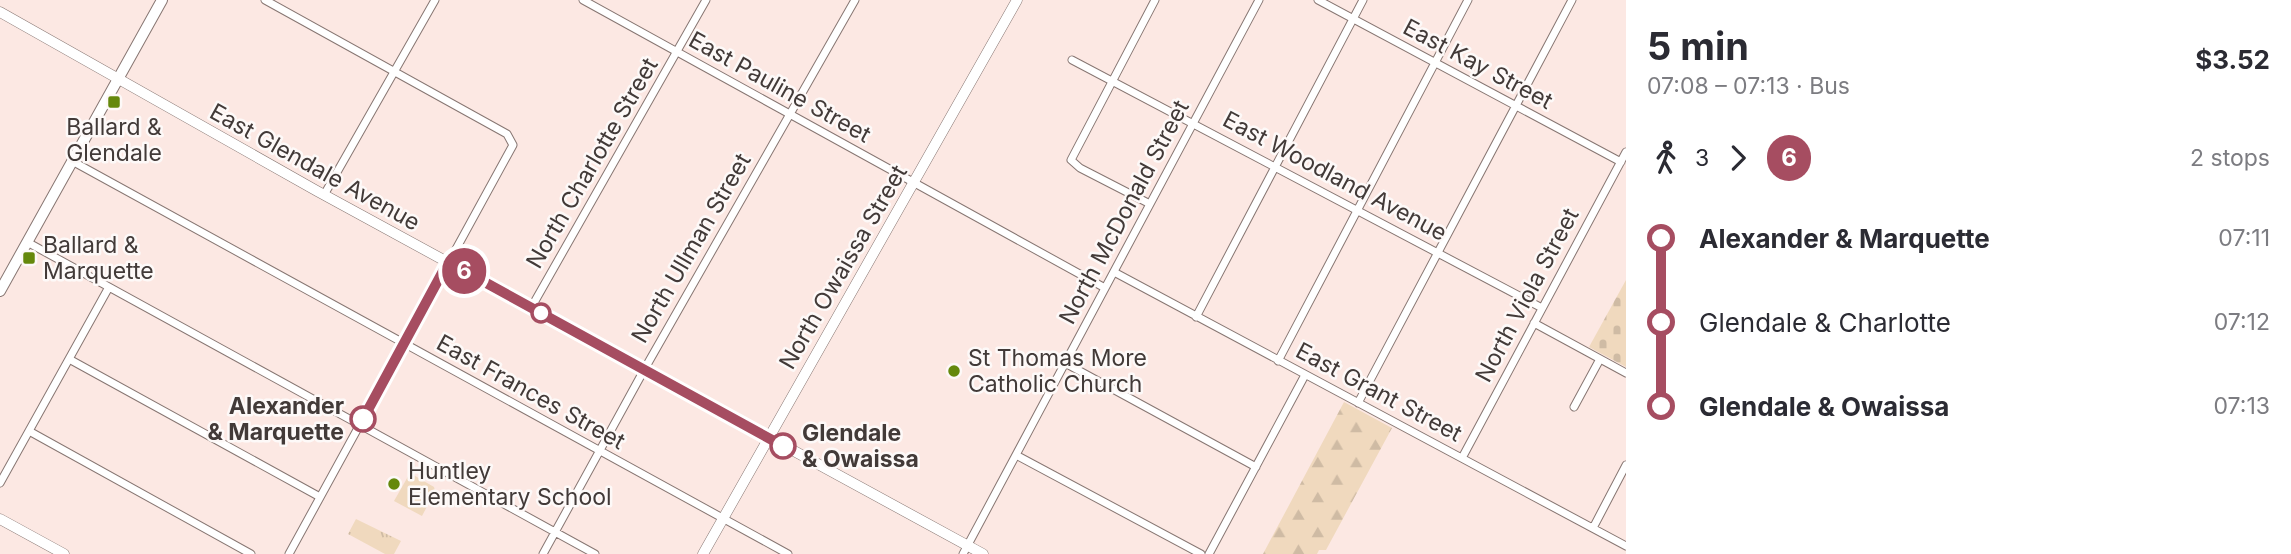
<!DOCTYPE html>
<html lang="en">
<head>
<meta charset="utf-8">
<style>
  :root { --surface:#fff; --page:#f2f2f3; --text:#2b2b33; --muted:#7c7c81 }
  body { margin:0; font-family:Inter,sans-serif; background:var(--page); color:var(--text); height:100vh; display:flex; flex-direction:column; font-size:26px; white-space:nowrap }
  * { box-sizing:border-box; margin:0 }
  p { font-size:23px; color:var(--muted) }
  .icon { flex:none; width:38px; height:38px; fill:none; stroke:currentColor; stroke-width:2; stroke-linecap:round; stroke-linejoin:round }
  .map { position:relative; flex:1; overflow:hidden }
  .drawer { display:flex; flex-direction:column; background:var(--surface); width:665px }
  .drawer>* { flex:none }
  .badge { padding:0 14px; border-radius:23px; font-size:24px; line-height:46px }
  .map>.badge { position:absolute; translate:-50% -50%; box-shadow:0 0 0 4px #fff }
  .legs { display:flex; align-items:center; gap:10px; height:77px; padding:0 21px; font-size:23px }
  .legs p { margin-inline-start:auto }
  .overview { display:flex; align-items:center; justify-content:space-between; height:119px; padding:0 21px }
  h1 { font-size:38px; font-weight:700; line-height:52px }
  ul { padding:0 21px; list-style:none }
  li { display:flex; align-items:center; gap:24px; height:84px; font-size:26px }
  li i { display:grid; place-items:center; width:10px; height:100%; margin:0 9px; background:currentColor }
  li i::after { content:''; width:18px; height:18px; margin:-9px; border:5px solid; border-radius:50%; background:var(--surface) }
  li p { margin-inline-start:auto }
  li:first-child i { background:linear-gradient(#0000 50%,currentColor 0) }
  li:last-child i { background:linear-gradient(currentColor 50%,#0000 0) }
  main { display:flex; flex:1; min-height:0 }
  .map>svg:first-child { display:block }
</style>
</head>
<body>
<main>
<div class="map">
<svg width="1626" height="554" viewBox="0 0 1626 554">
  <defs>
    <pattern id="forest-firs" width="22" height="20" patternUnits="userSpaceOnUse" patternTransform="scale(1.75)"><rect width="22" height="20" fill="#f0d9be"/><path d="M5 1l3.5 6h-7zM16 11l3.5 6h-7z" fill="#cfbba4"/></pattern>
    <pattern id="cemetery-stones" width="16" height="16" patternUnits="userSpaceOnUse" patternTransform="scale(1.75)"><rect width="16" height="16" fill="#f0d9be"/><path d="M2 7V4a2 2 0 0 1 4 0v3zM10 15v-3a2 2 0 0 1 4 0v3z" fill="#cfbba4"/></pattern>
    <pattern id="park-tufts" width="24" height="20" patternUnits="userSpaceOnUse" patternTransform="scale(1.75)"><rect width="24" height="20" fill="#f0d9be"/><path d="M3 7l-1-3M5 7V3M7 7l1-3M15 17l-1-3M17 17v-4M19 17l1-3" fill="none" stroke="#cfbba4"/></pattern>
  </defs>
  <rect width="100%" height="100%" fill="#fce8e3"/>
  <path fill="#f0d9be" d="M410 473 434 487 435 491 422 516 394 501Z"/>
  <path fill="url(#forest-firs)" d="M1344 402 1392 428 1326 550H1319L1317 554H1263Z"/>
  <path fill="url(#cemetery-stones)" d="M1626 280V367L1589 347Z"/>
  <path fill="url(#park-tufts)" d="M356 519 401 541 394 554H385L348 534Z"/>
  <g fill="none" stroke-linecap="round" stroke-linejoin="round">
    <g stroke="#877672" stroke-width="9">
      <path id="minor" d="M265 0 507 134 513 145 289 554
        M583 0 1105 288
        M1318 0 1621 162
        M1072 60 1542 308
        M72 161 788 554
        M324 195 435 0
        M1150 204 1080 168 1071 160 1155 0
        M27 242 595 554
        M1114 272 1626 546
        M531 308 706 0
        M1196 317 1363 0
        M1534 323 1626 373
        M69 359 320 497
        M1278 361 1468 0
        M1065 363 1256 467
        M1358 403 1572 0
        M1574 407 1600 359
        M29 431 251 554
        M1016 455 1201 554
        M1462 458 1626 152
        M0 483 109 287
        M1593 528 1626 465
        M543 554 644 370 855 0
        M963 554 1259 0
        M1209 554 1305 375"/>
    </g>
    <g stroke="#877672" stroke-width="11">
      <path id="tertiary" d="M0 12 317 191 983 554
        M0 519 64 554
        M703 554 1017 0"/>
    </g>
    <g stroke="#877672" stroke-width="12">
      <path id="secondary" d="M0 291 162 0"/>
    </g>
    <use href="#minor" stroke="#fff" stroke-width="7"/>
    <use href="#tertiary" stroke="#fff" stroke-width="10"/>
    <use href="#secondary" stroke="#fff" stroke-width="10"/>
  </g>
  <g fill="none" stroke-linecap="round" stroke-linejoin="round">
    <g stroke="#fff" stroke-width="16">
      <path id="line-1" d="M363 419 448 262 783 446"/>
    </g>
    <use href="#line-1" stroke="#a64d61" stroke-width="10"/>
  </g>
  <g fill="#65880c" stroke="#fdf9f8" stroke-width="2.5">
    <rect x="107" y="95" width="14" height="14" rx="3.5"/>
    <rect x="22" y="251" width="14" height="14" rx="3.5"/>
    <circle cx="954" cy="371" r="7"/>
    <circle cx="394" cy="484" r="7"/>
  </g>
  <g fill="#fff" stroke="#a64d61" stroke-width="3.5">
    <circle cx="541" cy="313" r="9"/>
    <circle cx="363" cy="419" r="12"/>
    <circle cx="783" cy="446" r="12"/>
  </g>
  <g text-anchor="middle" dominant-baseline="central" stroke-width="5" stroke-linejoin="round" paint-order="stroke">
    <g font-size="23" fill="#423a38" stroke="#fdf9f8">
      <text transform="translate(1478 64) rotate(28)">East Kay Street</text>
      <text transform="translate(780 87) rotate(29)">East Pauline Street</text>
      <text transform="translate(592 163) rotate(-60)">North Charlotte Street</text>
      <text transform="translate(315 167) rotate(29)">East Glendale Avenue</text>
      <text transform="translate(1335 176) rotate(28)">East Woodland Avenue</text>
      <text transform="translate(1124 212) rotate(-62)">North McDonald Street</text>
      <text transform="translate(691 248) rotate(-60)">North Ullman Street</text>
      <text transform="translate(843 267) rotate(-60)">North Owaissa Street</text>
      <text transform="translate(1527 295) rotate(-62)">North Viola Street</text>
      <text transform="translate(531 392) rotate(29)">East Frances Street</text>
      <text transform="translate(1379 392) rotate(28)">East Grant Street</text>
    </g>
    <g font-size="23" fill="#423a38" stroke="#fdf9f8" text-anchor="start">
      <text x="114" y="127" text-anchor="middle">Ballard &amp;<tspan x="114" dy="26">Glendale</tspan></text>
      <text x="43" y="245">Ballard &amp;<tspan x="43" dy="26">Marquette</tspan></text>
      <text x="968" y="358">St Thomas More<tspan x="968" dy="26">Catholic Church</tspan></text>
      <text x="408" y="471">Huntley<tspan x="408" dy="26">Elementary School</tspan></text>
    </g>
    <g font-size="23" font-weight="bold" fill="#423a38" stroke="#fdf9f8" text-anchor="end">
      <text x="344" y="406">Alexander<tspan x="344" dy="26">&amp; Marquette</tspan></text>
      <text x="802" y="433" text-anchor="start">Glendale<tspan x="802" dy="26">&amp; Owaissa</tspan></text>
    </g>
  </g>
</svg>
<b class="badge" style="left:464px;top:271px;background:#a64d61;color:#fff">6</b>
</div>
<section class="drawer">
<div class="overview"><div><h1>5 min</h1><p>07:08 – 07:13 · Bus</p></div><b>$3.52</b></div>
<div class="legs"><svg class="icon" aria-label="walk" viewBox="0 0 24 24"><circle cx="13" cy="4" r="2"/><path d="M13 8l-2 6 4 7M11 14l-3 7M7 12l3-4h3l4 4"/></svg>3<svg class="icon" aria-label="forward" viewBox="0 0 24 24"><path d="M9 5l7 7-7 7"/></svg><b class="badge" style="background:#a64d61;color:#fff">6</b><p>2 stops</p></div>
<ul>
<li><i style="color:#a64d61"></i><b>Alexander &amp; Marquette</b><p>07:11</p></li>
<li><i style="color:#a64d61"></i><span>Glendale &amp; Charlotte</span><p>07:12</p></li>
<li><i style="color:#a64d61"></i><b>Glendale &amp; Owaissa</b><p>07:13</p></li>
</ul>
</section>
</main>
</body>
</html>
